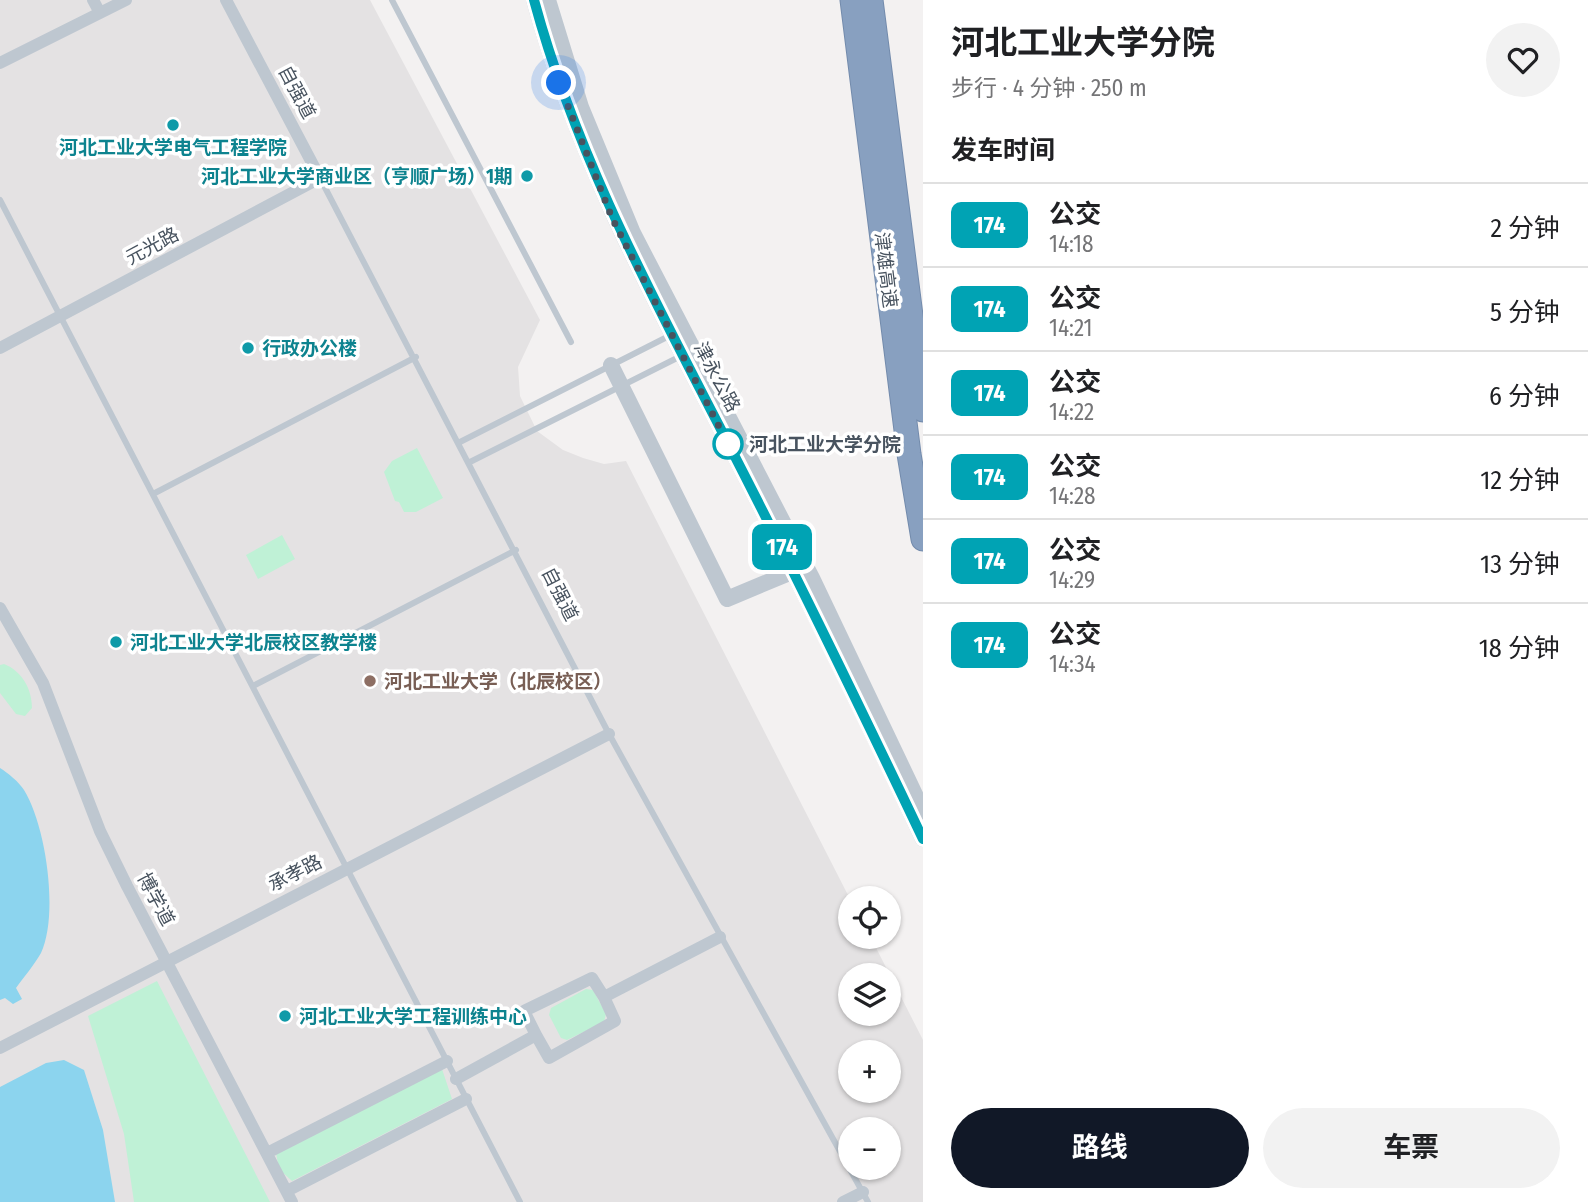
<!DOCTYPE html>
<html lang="zh">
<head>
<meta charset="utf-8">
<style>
  :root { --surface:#fff; --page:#f2f2f2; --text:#202124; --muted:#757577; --line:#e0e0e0; --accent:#111827 }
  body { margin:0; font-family:"Fira Sans Condensed","Noto Sans SC",sans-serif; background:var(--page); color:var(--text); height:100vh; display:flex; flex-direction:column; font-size:26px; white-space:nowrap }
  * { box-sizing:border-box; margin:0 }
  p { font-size:23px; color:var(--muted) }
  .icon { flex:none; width:38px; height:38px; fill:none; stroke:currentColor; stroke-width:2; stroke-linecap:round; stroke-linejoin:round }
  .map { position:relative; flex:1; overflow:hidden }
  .sheet { display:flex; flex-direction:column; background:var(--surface); width:665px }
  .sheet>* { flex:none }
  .badge { padding:0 14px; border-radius:10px; font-size:24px; line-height:46px }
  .tools { position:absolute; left:838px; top:886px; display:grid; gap:14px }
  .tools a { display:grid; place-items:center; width:63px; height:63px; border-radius:50%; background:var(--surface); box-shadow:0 2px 5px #0004; font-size:35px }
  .you { position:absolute; width:35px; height:35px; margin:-18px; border:5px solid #fff; border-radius:50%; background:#1a73e8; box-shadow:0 0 0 10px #1a73e833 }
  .map>.badge { position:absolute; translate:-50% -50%; box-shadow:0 0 0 4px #fff }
  h2 { padding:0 28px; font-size:26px; line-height:63px }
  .round { display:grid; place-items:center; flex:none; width:74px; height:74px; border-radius:37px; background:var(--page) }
  .overview { display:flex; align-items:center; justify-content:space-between; height:119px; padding:0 28px }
  h1 { font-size:33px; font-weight:700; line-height:52px }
  .cta { display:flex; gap:14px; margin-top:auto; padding:14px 28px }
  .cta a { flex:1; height:80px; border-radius:42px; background:var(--accent); color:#fff; font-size:28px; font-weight:700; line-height:80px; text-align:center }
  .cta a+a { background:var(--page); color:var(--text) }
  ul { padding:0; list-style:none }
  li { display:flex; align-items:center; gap:21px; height:84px; padding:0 28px; border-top:2px solid var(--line) }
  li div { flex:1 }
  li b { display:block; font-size:26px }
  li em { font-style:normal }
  li .badge { min-width:77px; font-weight:700; text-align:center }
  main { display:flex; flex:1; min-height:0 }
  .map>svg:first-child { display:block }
</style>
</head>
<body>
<main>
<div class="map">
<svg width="923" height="1202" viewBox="0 0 923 1202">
  <rect width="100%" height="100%" fill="#f3f1f1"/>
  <path fill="#e4e2e3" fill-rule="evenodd" d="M0 0H370L540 320 518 367 520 396 537 431 563 450 583 458 604 464 626 461 850 899V936H870L923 1040V1202H0ZM850 975H889V1013H850ZM850 1052H889V1090H850ZM850 1129H889V1167H850Z"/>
  <path fill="#bff1d6" d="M417 448 443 498 416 512H404L399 502 395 501 384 472 392 461Z
    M282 535 295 559 258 579 246 555Z
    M4 664C22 671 32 689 32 708L25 716 16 714 0 693V665Z
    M157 981 270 1202H134L124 1134 88 1016Z
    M586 989 593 990 606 1014 604 1022 567 1040 561 1038 549 1015 551 1008Z
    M442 1069 452 1099 292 1181 279 1169 276 1153Z"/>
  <path fill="#8cd4ee" d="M0 768C8 773 19 782 24 790 46 826 59 914 41 953 34 965 24 977 16 988L22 999 13 1004 5 998 0 1000Z
    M64 1060 84 1070 103 1130 115 1202H0V1087L46 1063Z"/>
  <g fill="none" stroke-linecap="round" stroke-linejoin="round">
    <g stroke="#738bac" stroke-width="25">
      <path id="motorway" d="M852 0 909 454 923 539
        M871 0 923 410"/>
    </g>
    <path stroke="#bec7d0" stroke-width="6" d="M392 0 571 342
      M320 178 609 734 868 1202
      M0 200 520 1202
      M460 442 671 335
      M470 462 681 356
      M153 494 416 357
      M253 686 516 550"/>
    <path stroke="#bec7d0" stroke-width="12" d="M93 0 100 13
      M0 63 126 0
      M0 348 320 178 226 0
      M0 608 43 683 100 831 127 886 292 1202
      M536 1035 549 1058 615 1021 604 997
      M0 1048 609 734
      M456 1079 536 1035 524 1011 592 978 604 997 720 937
      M267 1153 447 1061
      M287 1191 466 1099
      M843 1202 863 1192"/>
    <path stroke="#bec7d0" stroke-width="16" d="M534 0C577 157 650 292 724 435 793 569 859 703 923 839
      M548 0 581 107 633 233 812 578 923 811
      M611 365 727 599 794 571"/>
    <use href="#motorway" stroke="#88a0c0" stroke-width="23"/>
  </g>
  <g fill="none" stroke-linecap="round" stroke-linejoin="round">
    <g stroke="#fff" stroke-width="16">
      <path id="line" d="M534 0C577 159 654 299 729 445 796 575 860 707 923 839"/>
    </g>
    <use href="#line" stroke="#00a3b4" stroke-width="10"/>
    <path stroke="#48535f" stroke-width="7" stroke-dasharray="0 12.6" d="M559 83 612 218 728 444"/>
  </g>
  <g fill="#0f9aa8" stroke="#fff" stroke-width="2.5">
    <circle cx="173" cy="125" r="7"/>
    <circle cx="527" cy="176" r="7"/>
    <circle cx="248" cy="348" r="7"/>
    <circle cx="116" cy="642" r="7"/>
    <circle cx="285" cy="1016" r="7"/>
  </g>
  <circle fill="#fff" stroke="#00a3b4" stroke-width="3.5" cx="728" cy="444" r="14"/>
  <circle fill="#8d6e63" stroke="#fff" stroke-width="2.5" cx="370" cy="681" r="7"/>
  <g text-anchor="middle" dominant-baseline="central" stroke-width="7" stroke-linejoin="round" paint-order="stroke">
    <g font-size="19" fill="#48535f" stroke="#fff">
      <text transform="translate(297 92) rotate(62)">自强道</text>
      <text transform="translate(152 246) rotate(-28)">元光路</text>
      <text transform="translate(886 270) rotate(83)">津雄高速</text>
      <text transform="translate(717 377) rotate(62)">津永公路</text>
      <text transform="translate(560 594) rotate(63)">自强道</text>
      <text transform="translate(295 873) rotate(-27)">承孝路</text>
      <text transform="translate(156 899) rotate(62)">博学道</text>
    </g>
    <g font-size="19" font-weight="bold" fill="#0d838f" stroke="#fff" text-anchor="start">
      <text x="173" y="147" text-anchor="middle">河北工业大学电气工程学院</text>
      <text x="513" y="176" text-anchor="end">河北工业大学商业区（亨顺广场）1期</text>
      <text x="262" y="348">行政办公楼</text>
      <text x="130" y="642">河北工业大学北辰校区教学楼</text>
      <text x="299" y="1016">河北工业大学工程训练中心</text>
    </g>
    <g font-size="19" font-weight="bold" fill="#48535f" stroke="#fff" text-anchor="start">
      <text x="749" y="444">河北工业大学分院</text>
    </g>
    <g font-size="19" font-weight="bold" fill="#785e54" stroke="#fff" text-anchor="start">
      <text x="384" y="681">河北工业大学（北辰校区）</text>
    </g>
  </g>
</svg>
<div class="tools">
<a><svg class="icon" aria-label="locate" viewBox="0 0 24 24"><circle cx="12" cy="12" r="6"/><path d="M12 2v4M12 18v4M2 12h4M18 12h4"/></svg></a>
<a><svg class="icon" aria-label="layers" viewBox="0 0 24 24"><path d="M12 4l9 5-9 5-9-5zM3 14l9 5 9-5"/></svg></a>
<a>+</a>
<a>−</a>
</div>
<div class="you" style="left:559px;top:83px"></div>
<b class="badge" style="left:782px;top:547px;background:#00a3b4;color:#fff">174</b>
</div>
<section class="sheet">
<div class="overview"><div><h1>河北工业大学分院</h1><p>步行 · 4 分钟 · 250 m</p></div><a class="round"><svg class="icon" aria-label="heart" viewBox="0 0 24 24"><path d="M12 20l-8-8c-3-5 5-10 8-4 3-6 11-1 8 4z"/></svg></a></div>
<h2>发车时间</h2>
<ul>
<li><span class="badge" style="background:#00a3b4;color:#fff">174</span><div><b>公交</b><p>14:18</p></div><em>2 分钟</em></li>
<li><span class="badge" style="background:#00a3b4;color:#fff">174</span><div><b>公交</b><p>14:21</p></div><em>5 分钟</em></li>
<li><span class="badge" style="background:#00a3b4;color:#fff">174</span><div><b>公交</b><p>14:22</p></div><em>6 分钟</em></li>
<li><span class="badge" style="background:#00a3b4;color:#fff">174</span><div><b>公交</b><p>14:28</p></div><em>12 分钟</em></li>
<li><span class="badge" style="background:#00a3b4;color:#fff">174</span><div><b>公交</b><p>14:29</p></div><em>13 分钟</em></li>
<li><span class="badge" style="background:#00a3b4;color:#fff">174</span><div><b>公交</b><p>14:34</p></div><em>18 分钟</em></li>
</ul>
<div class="cta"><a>路线</a><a>车票</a></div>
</section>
</main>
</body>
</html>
